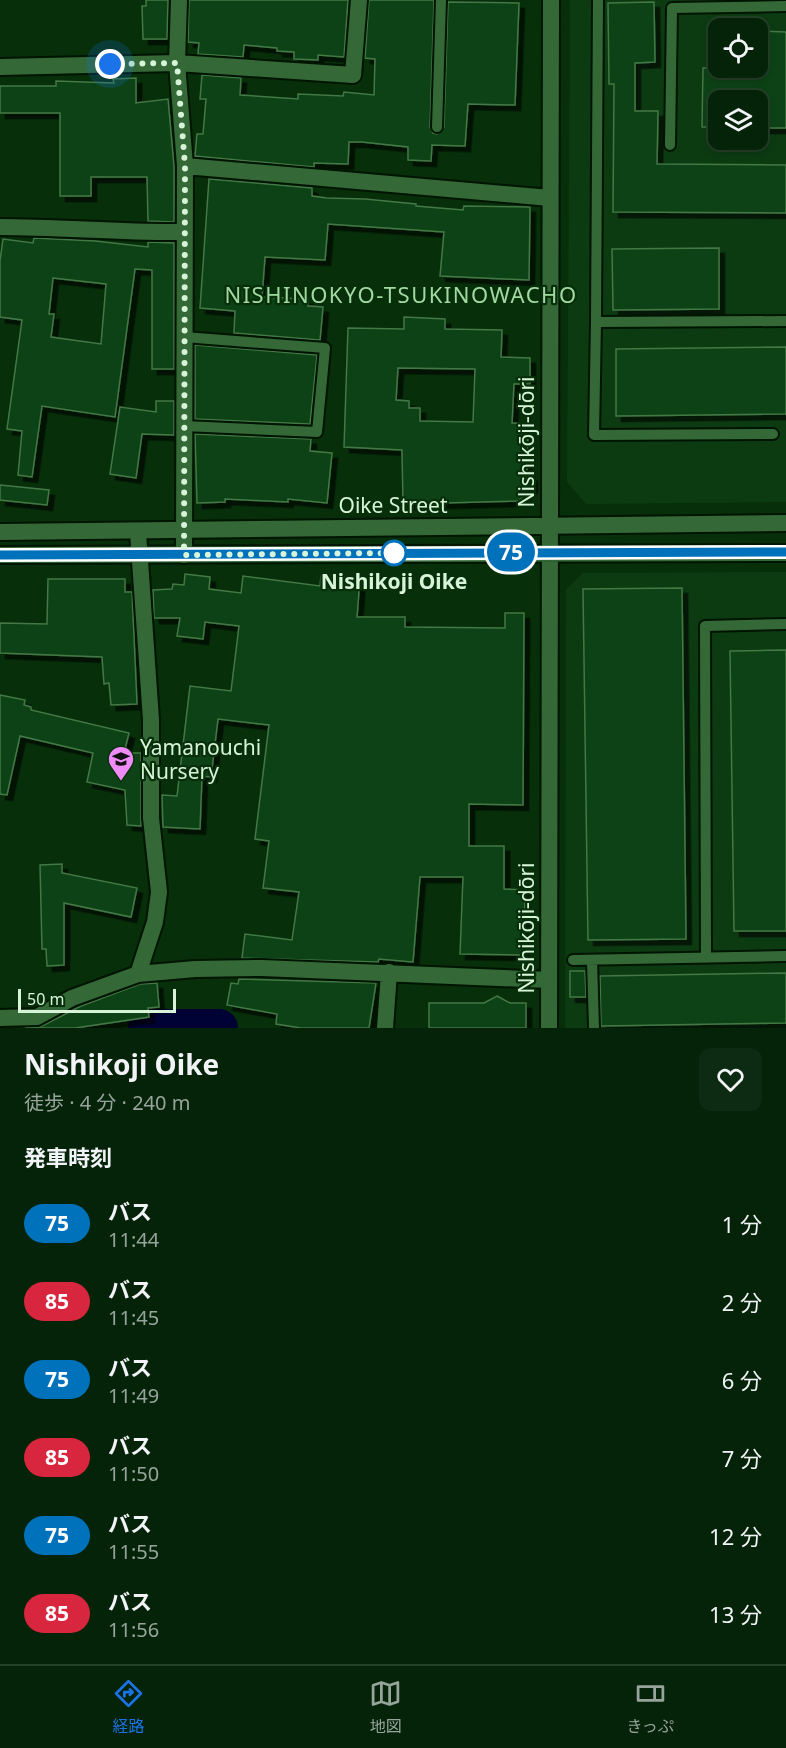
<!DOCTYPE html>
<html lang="ja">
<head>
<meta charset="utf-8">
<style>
  :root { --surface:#042308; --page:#0d2b12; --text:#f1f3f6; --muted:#97a49c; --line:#254029; --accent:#1a73e8 }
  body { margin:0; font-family:"Noto Sans","Noto Sans JP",sans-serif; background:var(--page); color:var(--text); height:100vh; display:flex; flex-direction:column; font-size:22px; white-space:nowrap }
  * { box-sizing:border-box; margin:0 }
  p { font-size:20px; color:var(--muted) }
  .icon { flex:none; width:33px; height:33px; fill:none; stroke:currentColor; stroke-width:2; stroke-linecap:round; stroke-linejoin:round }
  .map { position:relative; height:1028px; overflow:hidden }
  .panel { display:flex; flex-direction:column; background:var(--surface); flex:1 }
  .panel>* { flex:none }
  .badge { padding:0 12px; border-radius:20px; font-size:21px; line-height:39px }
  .tools { position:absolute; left:708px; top:18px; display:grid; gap:12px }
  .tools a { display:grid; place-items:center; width:60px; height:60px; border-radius:12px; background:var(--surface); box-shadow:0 3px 9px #0003,0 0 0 2px var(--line); font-size:30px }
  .scale { position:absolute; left:18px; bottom:15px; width:158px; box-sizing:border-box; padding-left:6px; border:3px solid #d8f4d8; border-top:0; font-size:16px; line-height:21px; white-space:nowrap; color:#d8f4d8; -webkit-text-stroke:4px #062f0a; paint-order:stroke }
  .you { position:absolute; width:30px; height:30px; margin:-15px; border:4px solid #fff; border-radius:50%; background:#1a73e8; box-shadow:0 0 0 9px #1a73e833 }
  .map>.badge { position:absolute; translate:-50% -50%; box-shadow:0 0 0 3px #fff }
  h2 { padding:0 24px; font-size:22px; line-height:54px }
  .round { display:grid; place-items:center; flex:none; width:63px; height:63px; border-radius:12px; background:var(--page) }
  .head { display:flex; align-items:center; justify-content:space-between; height:102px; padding:0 24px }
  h1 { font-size:28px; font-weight:700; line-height:45px }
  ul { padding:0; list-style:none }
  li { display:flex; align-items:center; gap:18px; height:78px; padding:0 24px }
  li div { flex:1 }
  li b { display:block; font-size:22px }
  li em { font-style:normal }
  li .badge { min-width:66px; font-weight:700; text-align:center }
  .menu { display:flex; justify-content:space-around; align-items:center; height:84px; border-top:2px solid var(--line); background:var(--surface); font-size:16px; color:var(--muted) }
  .menu a { display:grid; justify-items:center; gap:3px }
  .menu .active { color:var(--accent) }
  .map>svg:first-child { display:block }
</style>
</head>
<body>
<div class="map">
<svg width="786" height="1028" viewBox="0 0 786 1028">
  <defs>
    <filter id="shadow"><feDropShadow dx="5.5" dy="5.5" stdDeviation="0" flood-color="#0009"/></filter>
  </defs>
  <rect width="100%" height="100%" fill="#062f0a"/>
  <path fill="#0c3b12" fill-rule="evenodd" d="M570 0H786V502L586 504 567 482ZM718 28H758V68H718ZM718 100H758V140H718Z
    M786 572V1028H565L566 590 583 573Z"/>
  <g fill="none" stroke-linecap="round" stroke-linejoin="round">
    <path stroke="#000134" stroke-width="6" d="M162 1028V1026"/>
    <path stroke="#000134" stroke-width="38" d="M147 1028H219"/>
  </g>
  <path fill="#0b4212" stroke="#447846" stroke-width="1.5" fill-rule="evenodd" filter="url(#shadow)" d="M146 0H168L167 39H143L142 6H146Z
    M189 0H348L344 57 318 55V60L294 59V52L277 51V48L244 45 243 57 198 54 199 43 188 42Z
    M369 0H434L430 127 433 133 437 134 444 127 448 2 519 3 515 105 468 104 465 146 432 145 431 161 408 160V147L362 142H349L348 164 314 163V167L195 156 197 134H203L206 99H200L202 75 241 78 240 95 298 99V94L343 96 344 92 374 95 375 59 365 58Z
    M654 2 655 62 635 63V111H658L657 164 786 165V213L613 212 614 84H609L608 3Z
    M758 31 786 32V128H758V100H718V127H702L703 68H758Z
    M136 78V103L168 99 174 166V222L148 221 147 177H91V196H60V113H0V86H56V81L114 83 113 79Z
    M209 179 312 188V196L327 198 365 199 416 204V206L463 210 464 206 530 207 529 280 440 276 444 232 328 224 325 260 265 257 262 297 308 299V306L323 307 320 340 234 333 235 311 200 308Z
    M34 238 95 241 148 247V242L174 243V369H152V270L135 269 115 417 42 406 32 477 18 475 22 431 7 429 22 320 0 317V261L3 239 33 243ZM53 278 106 284 101 344 51 337 54 314H49Z
    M719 248V309L613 310 612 249Z
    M404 317 445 319V329L502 330 501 357 530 358V384H514L512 423 528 424 527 476H532V487L519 501 403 504 402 450 344 447 348 328 404 329ZM398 368 475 369 473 422 420 421V408H409V401L396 400Z
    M195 345 317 355 310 424 195 419Z
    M786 347V414L616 416V349Z
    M156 401H174V435L142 434 136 478 110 474 120 407 156 412Z
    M195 434 311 439 310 451 332 453 327 503 288 499V502L225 499V502L197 503Z
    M0 485 49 490 47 505 0 500Z
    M185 574 210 577 209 589 241 593 243 576 320 586 321 576 360 578 357 617H405V627L505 628V613H524L523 805 469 804V846H504V889L525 890 524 955 460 954 463 877H420L413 962 379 959 378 962 242 958 245 934 292 940 299 892 263 888 269 841 255 839 269 725 218 719 211 777 202 776 200 829 163 827 162 795 177 796 190 686 231 691 239 626 205 622 203 639 177 636 180 618H154L153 590 172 589 173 584 184 585Z
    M48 579H125V592H132L137 704 111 705 109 683 104 684 102 657 0 653V623L47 624Z
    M682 588 686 939 588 940 583 589Z
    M786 650V931H734L730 651Z
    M0 695 25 700 24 705 31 707V710L129 733 124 753H141V826L127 825 125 790 87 782 93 753 20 736 7 795 0 794Z
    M62 864V873L137 888 131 917 64 903V965L47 966 46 949H42L40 865Z
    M570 971H585L586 997H570Z
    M786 973V1023L601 1026 600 976Z
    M239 979 376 983 369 1028H301L276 1024 277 1014 227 1005 231 983 238 984Z
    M157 983 159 1007 148 1008 149 1017 75 1028H25L42 1026 81 1006 140 984Z
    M497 996 510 1003H526V1028H429V1003H484Z"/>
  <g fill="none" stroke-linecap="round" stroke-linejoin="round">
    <g stroke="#001501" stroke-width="14">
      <path id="service" d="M437 127 441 0
        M670 145 672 8 786 6
        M596 322 598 0
        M184 337 325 348 317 432 184 426
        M773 434 594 435 596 322 786 321
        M706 958 705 626 786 624
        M573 960 786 956
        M592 960 594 1028"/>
    </g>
    <g stroke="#001501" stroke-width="20">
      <path id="minor" d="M179 0 177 63 185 166 184 555
        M0 67 177 63 353 75 359 0
        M185 166 550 198
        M0 227C62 227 123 233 185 232
        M138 532 151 720V818L159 892 155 922 138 974
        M0 1018 37 1017 72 998 138 974 195 969 262 968 549 980
        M385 1028 389 972"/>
    </g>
    <g stroke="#001501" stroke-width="20">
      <path id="tertiary" d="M0 532 786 523
        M0 555 786 553
        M549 1028 551 0"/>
    </g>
    <use href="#service" stroke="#346837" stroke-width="10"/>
    <use href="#minor" stroke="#346837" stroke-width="16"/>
    <use href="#tertiary" stroke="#346837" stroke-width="16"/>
  </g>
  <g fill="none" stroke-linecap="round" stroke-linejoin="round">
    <g stroke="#fff" stroke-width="14">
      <path id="line" d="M0 555 786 552"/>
    </g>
    <use href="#line" stroke="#0072bc" stroke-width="9"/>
    <path stroke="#d8f4d8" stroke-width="6" stroke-dasharray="0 10.8" d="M110 64 177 63 185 166 184 555 394 553"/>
  </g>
  <defs>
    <g id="school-pin" transform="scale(1.35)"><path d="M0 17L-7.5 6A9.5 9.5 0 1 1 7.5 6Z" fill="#ef8bf6" stroke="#062f0a"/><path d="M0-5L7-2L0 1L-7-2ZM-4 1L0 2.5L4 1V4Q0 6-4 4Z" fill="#111"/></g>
  </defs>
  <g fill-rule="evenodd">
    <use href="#school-pin" x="121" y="759"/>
  </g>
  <circle fill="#fff" stroke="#0072bc" stroke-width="3" cx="394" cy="553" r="12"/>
  <g text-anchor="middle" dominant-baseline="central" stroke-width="4.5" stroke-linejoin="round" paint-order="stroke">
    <g font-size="21" fill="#d8f4d8" stroke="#062f0a">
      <text transform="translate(526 442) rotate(-90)">Nishikōji-dōri</text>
      <text x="393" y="505">Oike Street</text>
      <text transform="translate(526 928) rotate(-90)">Nishikōji-dōri</text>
    </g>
    <g font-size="21" font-weight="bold" fill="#d8f4d8" stroke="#062f0a">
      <text x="394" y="581">Nishikoji Oike</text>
    </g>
    <g font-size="21" fill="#d8f4d8" stroke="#062f0a" text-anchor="start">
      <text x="140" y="747">Yamanouchi<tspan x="140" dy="24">Nursery</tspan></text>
    </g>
    <g font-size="22" letter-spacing="1.5" fill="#a2d9a2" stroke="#062f0a">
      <text x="401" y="294">NISHINOKYO-TSUKINOWACHO</text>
    </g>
  </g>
</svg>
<div class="tools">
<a><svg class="icon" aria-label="locate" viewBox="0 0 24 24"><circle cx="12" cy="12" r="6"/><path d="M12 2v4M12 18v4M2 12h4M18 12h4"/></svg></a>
<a><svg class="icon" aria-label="layers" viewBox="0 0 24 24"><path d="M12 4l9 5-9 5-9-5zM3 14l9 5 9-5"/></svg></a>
</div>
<div class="scale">50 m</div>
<div class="you" style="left:110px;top:64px"></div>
<b class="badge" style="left:511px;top:552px;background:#0072bc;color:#fff">75</b>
</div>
<section class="panel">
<div class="head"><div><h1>Nishikoji Oike</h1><p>徒歩 · 4 分 · 240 m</p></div><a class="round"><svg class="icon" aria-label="heart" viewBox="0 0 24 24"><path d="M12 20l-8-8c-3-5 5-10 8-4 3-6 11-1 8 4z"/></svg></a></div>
<h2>発車時刻</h2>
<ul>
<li><span class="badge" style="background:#0072bc;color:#fff">75</span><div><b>バス</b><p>11:44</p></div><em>1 分</em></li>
<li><span class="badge" style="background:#d7263d;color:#fff">85</span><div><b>バス</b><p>11:45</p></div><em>2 分</em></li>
<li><span class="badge" style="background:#0072bc;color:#fff">75</span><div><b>バス</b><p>11:49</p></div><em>6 分</em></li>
<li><span class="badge" style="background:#d7263d;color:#fff">85</span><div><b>バス</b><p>11:50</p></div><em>7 分</em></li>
<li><span class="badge" style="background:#0072bc;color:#fff">75</span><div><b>バス</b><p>11:55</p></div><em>12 分</em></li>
<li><span class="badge" style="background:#d7263d;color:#fff">85</span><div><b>バス</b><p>11:56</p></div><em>13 分</em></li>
</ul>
</section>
<nav class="menu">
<a class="active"><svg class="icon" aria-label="directions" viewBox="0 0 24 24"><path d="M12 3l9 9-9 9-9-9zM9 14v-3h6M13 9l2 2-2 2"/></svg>経路</a>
<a><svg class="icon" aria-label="map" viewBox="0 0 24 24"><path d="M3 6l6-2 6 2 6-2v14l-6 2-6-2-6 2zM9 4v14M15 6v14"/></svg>地図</a>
<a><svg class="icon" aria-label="tickets" viewBox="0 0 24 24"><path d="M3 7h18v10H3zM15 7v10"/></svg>きっぷ</a>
</nav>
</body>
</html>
